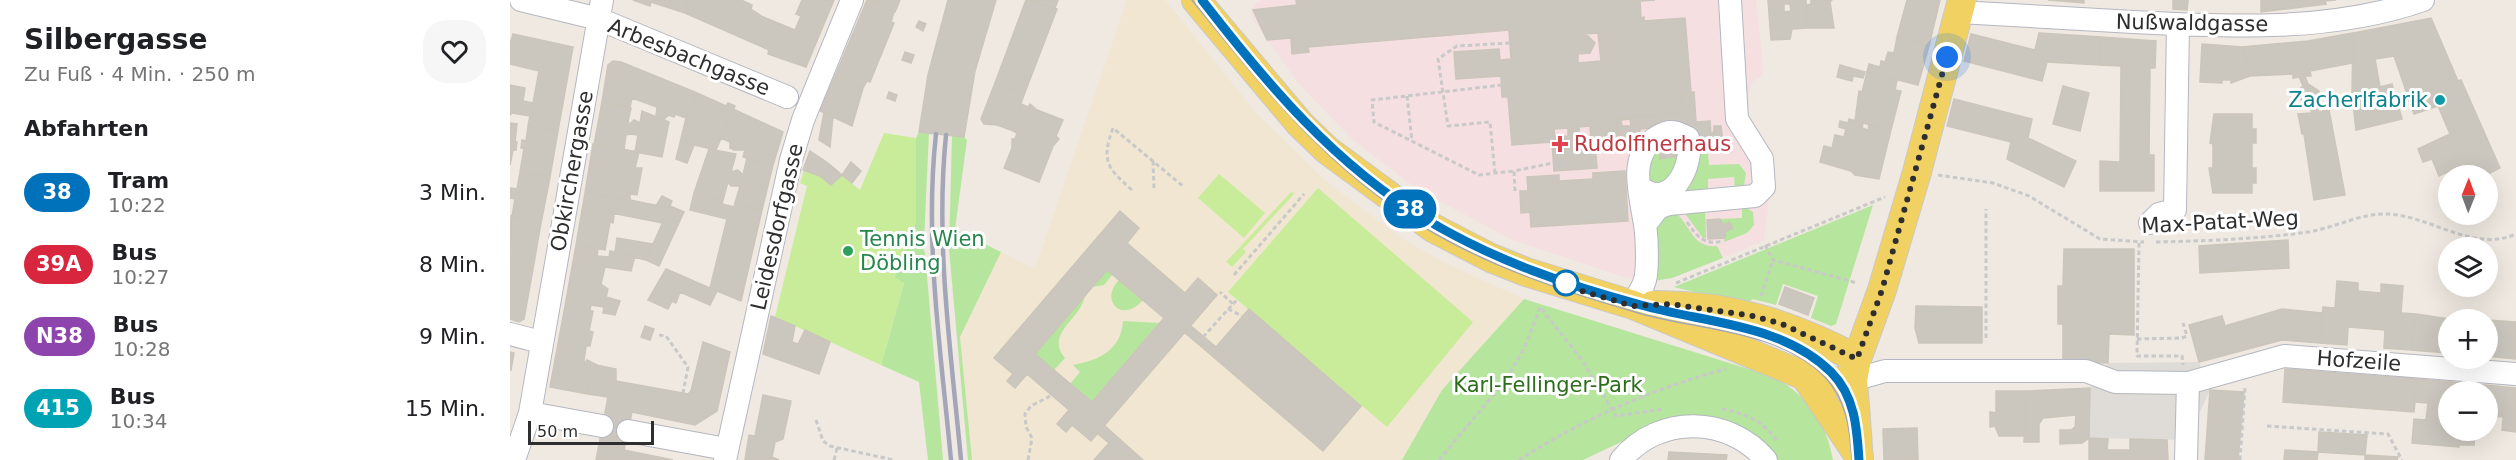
<!DOCTYPE html>
<html lang="de">
<head>
<meta charset="utf-8">
<style>
  :root { --surface:#fff; --page:#f6f6f6; --text:#202124; --muted:#757577 }
  body { margin:0; font-family:"DejaVu Sans",sans-serif; background:var(--page); color:var(--text); height:100vh; display:flex; flex-direction:column; font-size:22px; white-space:nowrap }
  * { box-sizing:border-box; margin:0 }
  p { font-size:20px; color:var(--muted) }
  .icon { flex:none; width:33px; height:33px; fill:none; stroke:currentColor; stroke-width:2; stroke-linecap:round; stroke-linejoin:round }
  .map { position:relative; flex:1; overflow:hidden }
  .drawer { display:flex; flex-direction:column; background:var(--surface); width:510px }
  .drawer>* { flex:none }
  .badge { padding:0 12px; border-radius:20px; font-size:21px; line-height:39px }
  .needle { width:39px; rotate:1deg }
  .buttons { position:absolute; left:1928px; top:165px; display:grid; gap:12px }
  .buttons a { display:grid; place-items:center; width:60px; height:60px; border-radius:50%; background:var(--surface); box-shadow:0 6px 24px #0002; font-size:30px }
  .scale { position:absolute; left:18px; bottom:15px; width:126px; box-sizing:border-box; padding-left:6px; border:3px solid #2e2e2e; border-top:0; font-size:16px; line-height:21px; white-space:nowrap; color:#2e2e2e; -webkit-text-stroke:4px #fff; paint-order:stroke }
  .you { position:absolute; width:30px; height:30px; margin:-15px; border:4px solid #fff; border-radius:50%; background:#1a73e8; box-shadow:0 0 0 9px #1a73e833 }
  .map>.badge { position:absolute; translate:-50% -50%; box-shadow:0 0 0 3px #fff }
  h2 { padding:0 24px; font-size:22px; line-height:54px }
  .round { display:grid; place-items:center; flex:none; width:63px; height:63px; border-radius:24px; background:var(--page) }
  .head { display:flex; align-items:center; justify-content:space-between; height:102px; padding:0 24px }
  h1 { font-size:28px; font-weight:800; line-height:45px }
  ul { padding:0; list-style:none }
  li { display:flex; align-items:center; gap:18px; height:72px; padding:0 24px }
  li div { flex:1 }
  li b { display:block; font-size:22px }
  li em { font-style:normal }
  li .badge { min-width:66px; font-weight:700; text-align:center }
  main { display:flex; flex:1; min-height:0 }
  .map>svg:first-child { display:block }
</style>
</head>
<body>
<main>
<section class="drawer">
<div class="head"><div><h1>Silbergasse</h1><p>Zu Fuß · 4 Min. · 250 m</p></div><a class="round"><svg class="icon" aria-label="heart" viewBox="0 0 24 24"><path d="M12 20l-8-8c-3-5 5-10 8-4 3-6 11-1 8 4z"/></svg></a></div>
<h2>Abfahrten</h2>
<ul>
<li><span class="badge" style="background:#0072bc;color:#fff">38</span><div><b>Tram</b><p>10:22</p></div><em>3 Min.</em></li>
<li><span class="badge" style="background:#d7263d;color:#fff">39A</span><div><b>Bus</b><p>10:27</p></div><em>8 Min.</em></li>
<li><span class="badge" style="background:#8e44ad;color:#fff">N38</span><div><b>Bus</b><p>10:28</p></div><em>9 Min.</em></li>
<li><span class="badge" style="background:#00a3b4;color:#fff">415</span><div><b>Bus</b><p>10:34</p></div><em>15 Min.</em></li>
</ul>
</section>
<div class="map">
<svg width="2006" height="460" viewBox="0 0 2006 460">
  <rect width="100%" height="100%" fill="#efe9e1"/>
  <path fill="#f0e6d1" d="M617 0H655L747 114 815 180 859 214 898 242 937 264 1014 299 932 390 892 460H462L450 337 491 252 525 269Z"/>
  <path fill="#f5dfe0" d="M752 0H1246L1253 66 1252 76 1243 81 1237 97V117L1261 181 1254 241 1162 278 1144 281 1114 277 1003 240 907 189 843 140 789 84 744 21 741 14 745 4Z"/>
  <path fill="#b6e59e" d="M409 132 419 133 414 241H411L415 253 433 460H418L409 382 371 365 394 283 384 278 406 222V138Z
    M442 136 454 137 457 140 445 229 491 252 450 337 462 460H458L439 249Z
    M1147 147 1172 158 1157 182 1136 184 1137 168Z
    M1191 154H1198L1199 165 1229 164 1236 173 1234 186 1225 189 1224 177 1198 179V190L1173 192Z
    M1232 205 1243 212 1244 225 1237 233 1214 242 1215 232 1223 228 1219 222 1213 225 1210 219 1232 218Z
    M1363 205 1326 324 1321 326 1301 318 1308 296 1273 284 1266 305 1243 299 1236 305 1164 287Z
    M1195 208 1196 238H1193L1176 215V212Z
    M1166 213C1181 227 1183 248 1207 246L1213 258 1162 278 1144 281 1142 235 1152 217Z
    M597 270 603 274 594 285 582 287Z
    M609 280 633 300C612 324 589 301 609 280Z
    M575 295C572 319 534 333 555 358L544 370 525 354Z
    M1014 299 1261 376C1297 394 1316 421 1323 460H1265L1255 448 1145 426 1073 460H892L932 390Z
    M613 321 649 323 582 402 560 384 570 372 563 365C590 360 611 350 613 321Z"/>
  <path fill="#c9ec9a" d="M374 133 406 138V222L384 277 394 283 371 365 265 317 297 186 290 183 300 151 350 190Z
    M709 174 755 213 734 238 688 198Z
    M808 188 963 322 877 427 718 292Z
    M781 192 784 194 733 249 736 252 722 267 716 262Z"/>
  <path fill="#dfdcd8" d="M1689 362 1700 390 1677 440 1579 438 1580 388 1598 363Z"/>
  <path fill="#cbc7bf" stroke="#cbc5ba" stroke-width="1.5" fill-rule="evenodd" d="M123 0H179L175 13 141 2 140 6Z
    M179 0H231L242 5 241 9 253 17 285 30 291 16 286 14 292 0H324L296 67 258 54 259 50 175 13Z
    M357 0 384 12 381 22 384 23 360 82 357 81 353 88 325 76Z
    M360 0H390L385 12Z
    M438 0H486L465 71 454 137 409 132 418 75Z
    M516 0 547 9 514 95 485 83Z
    M518 0H548L545 8Z
    M1145 0 1130 1 1131 18 1134 17V21L1175 18 1181 92 1170 93 1173 113 1107 118 1108 139 1081 141 1080 126 1069 127 1070 145 1085 144 1087 168 1044 171 1042 142 1002 145 998 97H992L991 76 946 79 944 52 989 49 990 60 1001 59 999 30 798 47 799 52 782 54 781 38 757 40 743 10 787 5 786 1 795 0ZM1088 33 1091 61 1068 63V54L1080 53 1085 43 1078 36 1061 35ZM1058 128V136L1045 137 1044 129Z
    M1258 0H1296L1297 28 1282 29 1280 39 1261 40ZM1274 4H1280L1281 11 1274 12Z
    M1301 0H1322L1320 2 1324 28H1297V5L1301 4Z
    M1397 0H1430L1419 46 1387 37Z
    M1538 0H1574V3Z
    M1663 0H1678L1677 10 1663 9Z
    M1751 0H1826L1815 1 1816 4 1751 12Z
    M1921 18 1948 81 1951 80 1990 168 1974 176H1958L1953 165 1929 176 1922 159 1913 162 1908 149 1940 134 1928 106 1904 114 1884 56 1865 59 1870 87 1882 84 1892 119 1846 130 1842 94 1843 33Z
    M409 21 416 24 413 31 406 27Z
    M1529 33 1591 37 1590 65 1537 62 1532 81 1454 61 1461 34 1525 50Z
    M1843 33V63L1800 71 1801 76H1795L1798 84 1809 91 1805 103 1809 112 1819 110 1835 195 1804 200 1794 134H1792L1788 114 1802 113 1799 105 1789 98V90L1793 86 1789 77 1783 78V74L1740 76 1732 47 1798 41Z
    M3 34 63 47 48 131 18 126 20 116 2 113 0 115V85L15 88 13 101 23 103 29 71 0 64V44Z
    M1387 37 1419 46 1408 85 1357 72 1359 64 1370 67 1371 61 1375 62 1378 52 1384 53Z
    M1591 37 1646 41 1645 68H1640L1639 155H1644V191H1590V161L1610 162 1611 66 1590 65Z
    M1692 44 1732 47 1740 76 1721 83V80H1712V83L1690 82Z
    M395 52 404 55 401 63 392 60Z
    M103 61 111 62 187 93 176 118 165 114 164 117 159 115 153 120 146 117 147 107 122 98 120 107 92 102 98 65Z
    M1330 65 1355 72 1353 78 1343 76 1342 81 1327 77Z
    M1357 72 1387 80 1385 90 1391 91 1381 130 1345 121 1349 91 1352 92Z
    M325 76 353 88 342 126 310 111Z
    M485 83 514 95 501 130 487 125 474 124 471 119Z
    M1553 86 1579 93 1570 131 1543 124Z
    M379 92 387 95 385 101 377 98Z
    M1184 92 1186 122 1200 121 1202 151 1150 159 1149 141 1109 144 1107 118 1173 113 1170 93ZM1120 119 1121 126H1112L1111 120ZM1141 128 1130 137V129Z
    M187 93 216 106 218 103 225 106 206 150 184 145 177 163 166 159 176 118Z
    M1444 99 1522 119 1518 138 1566 161 1554 187 1497 159 1501 142 1437 126Z
    M92 102 121 108 118 122 120 124 124 120 130 123 132 111 159 122 152 157 125 152 128 135 120 134 116 135 114 150 84 145Z
    M511 104 518 107 520 104 527 110 553 120 546 136 549 139 543 146 529 182 494 168 502 148V139H505L507 133 501 130Z
    M223 109 273 132 263 165 233 157 236 146 233 150H224L220 148V142L211 138Z
    M314 112 323 116 320 147 309 140Z
    M1704 114H1742V129H1746V143H1742V168H1746V183H1742V193H1703L1699 168H1703V144L1700 143Z
    M1339 119 1353 123 1352 128 1358 130 1359 124 1381 130 1369 179 1345 175 1341 171 1310 162 1314 146 1322 148 1325 135 1334 137 1336 129 1329 127 1330 121 1338 123Z
    M0 123 7 124 5 142H7L6 150H3L0 165Z
    M18 126 48 131 40 177 10 172 14 148H11L12 140 16 141Z
    M1204 126H1211L1213 144 1220 143 1221 152 1202 153 1201 133 1204 132Z
    M83 144 129 152 125 168H132L127 195 120 194V200L75 193Z
    M199 149 226 154 221 172 228 170 233 175 237 158 263 165 252 210 225 203 230 186H221L218 182 213 200 184 193Z
    M300 151 318 163 332 175 321 185 310 176 293 170Z
    M341 162 351 171 342 183 332 175Z
    M1115 171 1118 221 1021 227 1020 212 1011 213 1010 191H1018L1017 177 1049 175V181L1083 179V173Z
    M10 172 40 177 31 223 2 216 5 199 0 198V188L7 189Z
    M75 193 120 200 159 208 152 223 102 213 104 216 103 223 100 222 95 250 66 245Z
    M184 193 213 200 212 204 224 207 225 203 252 210 231 301 200 288 217 219 180 210Z
    M152 196 162 201 159 208 146 206Z
    M160 206 174 212 149 266 136 260Z
    M610 211 629 228 617 243 675 293 688 278 707 295 581 441 562 425 556 432 547 424 559 410 517 374 505 388 497 381 503 374 484 358ZM597 270 654 318 582 402 525 354Z
    M1 216 31 223 23 269 0 262Z
    M1210 219 1213 225 1219 222 1223 228 1215 232V238L1198 239 1197 220Z
    M107 238 143 244 136 260 105 252Z
    M1778 240 1779 268 1690 273 1689 246Z
    M66 245 88 249 87 256 99 257 100 251 125 256 121 271 95 267 91 284 98 289 96 297 110 301 105 315 93 313 94 307 81 305 80 310 55 306Z
    M1554 249H1624V335L1599 334 1598 363 1553 362V324H1548V286H1553Z
    M0 262 23 269 14 319 9 322 0 319Z
    M156 269 207 291 200 305 170 292 166 303 162 301 158 309 138 300Z
    M1827 281 1848 283V291L1871 293V284L1893 286 1891 313 1906 314 1901 350 1874 348 1875 330 1838 327 1837 345 1810 343 1813 307 1825 308Z
    M1275 287 1304 298 1298 315 1269 304Z
    M55 306 83 311 79 331 83 332 80 346H76L74 361 75 364 77 360 87 365 77 394 40 387Z
    M1406 306 1472 307V343H1409L1405 328Z
    M739 309 851 406 813 451 700 354Z
    M1772 309 1812 313 1810 343 1772 340 1689 362 1679 325 1712 316 1715 326Z
    M1906 314 1939 319 1938 353 1901 350Z
    M261 316 285 326 282 342 288 344 295 330 320 342 309 374 253 354Z
    M1939 317 1971 320H1940Z
    M1977 320 2006 322V359L1977 356Z
    M135 326 144 329 140 340 131 337Z
    M681 326 706 347 700 354 675 333Z
    M193 342 220 352 207 411 185 425 122 412 114 450 163 460H86L98 397 77 394 87 365 106 369V381L178 394 181 391Z
    M0 352 4 353 1 370H0Z
    M1775 369 1907 379 1904 412 1773 402Z
    M1907 379 1953 383V392H1938V430H1950L1949 447 1902 443 1904 419 1916 420 1918 403 1905 402Z
    M1953 383 1996 387 1992 417 1980 416V420L1977 419V392H1953Z
    M1996 387 2006 388V432L1992 430Z
    M1580 388 1579 438 1572 443 1550 444V430H1561L1565 427 1566 415 1533 418 1529 424V442H1514L1517 391Z
    M1700 390 1734 392 1728 460H1695Z
    M1486 391H1517L1514 436H1489L1485 426 1480 427V412L1486 413Z
    M253 395 281 401 273 439 265 442 262 457 269 460H235L239 435 245 436Z
    M595 426 633 460H584L599 443 588 434Z
    M1407 428 1408 460H1374L1373 429Z
    M1950 430H1965L1964 445H1949Z
    M1809 432 1857 435 1855 455 1808 452Z
    M1579 438 1598 439 1597 450H1620V439L1657 440 1658 460H1579Z
    M1775 450 1808 452 1807 460H1774Z
    M1159 452 1217 455 1216 460H1158Z
    M1855 455 1888 457 1887 460H1855Z"/>
  <g fill="none" stroke-linecap="round" stroke-linejoin="round">
    <g stroke="#b4b7c1" stroke-width="24">
      <path id="minor" d="M11 0 89 19 277 97
        M1449 12C1507 15 1565 19 1623 22 1718 27 1822 32 1913 0
        M1640 223 1649 214 1665 210 1668 24
        M1135 225 1148 208 1159 204 1245 196 1254 187 1252 159 1227 119 1220 0
        M1123 305C1126 297 1133 288 1135 280 1138 269 1137 237 1135 225 1131 196 1116 154 1149 136 1160 129 1167 132 1178 138 1185 166 1160 213 1129 186
        M0 334 31 342
        M1343 380 1375 371H1576L1605 382 1678 383 1774 356 2006 374
        M20 413 92 426
        M118 431 216 449
        M4 460 20 413 92 0
        M215 460 281 160 293 120 342 0
        M1111 460C1149 414 1219 416 1256 460
        M1676 460 1678 383"/>
    </g>
    <g stroke="#c9c9c9" stroke-width="30">
      <path id="major" d="M686 0 790 124 817 150 923 228 981 258 1016 272 1123 305 1295 376 1319 382 1343 380
        M1143 305C1218 304 1281 324 1347 359
        M1295 376 1349 456
        M1349 460 1343 380 1347 359 1372 290 1407 172 1452 0"/>
    </g>
    <path stroke="#c9c9c9" stroke-width="3" stroke-dasharray="4.5 3" stroke-linecap="butt" d="M992 85 862 100 864 122 969 175 1004 171
      M897 96 902 141
      M643 161 644 188
      M985 173 980 122 938 126 928 59 947 46 1000 43
      M1428 175 1483 183 1519 196 1590 239 1634 242
      M622 190C597 168 591 161 603 128L674 187
      M1005 191 1004 171 1043 163
      M1177 222C1187 236 1194 246 1212 241
      M1646 242C1696 241 1748 239 1798 232 1825 228 1850 213 1878 214 1921 216 1964 253 2006 234
      M1629 243 1627 356H1672L1673 365
      M1255 245 1263 260 1347 283
      M724 275 794 194
      M1166 283 1375 197
      M1251 296 1263 260
      M723 304 728 299
      M718 309 732 316
      M149 335 156 336 178 367 173 393
      M693 337 723 304 710 292
      M1476 338V209
      M1627 339 1672 338 1677 336 1673 323
      M1212 409C1235 413 1255 422 1268 443
      M306 420 313 441 320 446 384 460
      M1757 426 1878 434 1892 460
      M324 460 327 448
      M518 460 522 438 516 427 515 414 521 406 542 395
      M929 460 995 381 1015 347 1030 307 1072 360 1106 416 1154 409
      M1009 460C1075 418 1142 389 1216 369
      M1730 460 1735 388"/>
    <use href="#minor" stroke="#fff" stroke-width="22"/>
    <use href="#major" stroke="#f2d163" stroke-width="28"/>
    <path stroke="#a3a6b8" stroke-width="1.5" d="M682 0C753 87 816 168 914 227 981 268 1056 292 1132 314 1189 330 1271 331 1314 376 1337 400 1340 429 1342 460"/>
    <path stroke="#a3a6b8" stroke-width="4.5" d="M426 134C414 242 431 352 441 460
      M436 135C425 244 441 352 451 460"/>
  </g>
  <g fill="none" stroke-linecap="round" stroke-linejoin="round">
    <g stroke="#fff" stroke-width="14">
      <path id="line" d="M692 0C757 84 825 165 917 220 984 260 1056 285 1131 305 1194 323 1271 323 1321 372 1345 396 1347 428 1349 460"/>
    </g>
    <use href="#line" stroke="#0072bc" stroke-width="9"/>
    <path stroke="#2e2e2e" stroke-width="6" stroke-dasharray="0 10.8" d="M1056 283 1055 286 1123 306 1160 304 1243 316 1272 324 1347 359 1372 290 1437 57"/>
  </g>
  <circle fill="#0f9aa8" stroke="#fff" stroke-width="2" cx="1930" cy="100" r="6"/>
  <path fill="#e0444e" stroke="#fff" stroke-width="2" d="M1047 135h6v6h6v6h-6v6h-6v-6h-6v-6h6z"/>
  <circle fill="#2e9e5b" stroke="#fff" stroke-width="2" cx="338" cy="251" r="6"/>
  <circle fill="#fff" stroke="#0072bc" stroke-width="3" cx="1056" cy="283" r="12"/>
  <g text-anchor="middle" dominant-baseline="central" stroke-width="6" stroke-linejoin="round" paint-order="stroke">
    <g font-size="21" fill="#2e2e2e" stroke="#fff">
      <text transform="translate(1682 23) rotate(1)">Nußwaldgasse</text>
      <text transform="translate(179 57) rotate(22)">Arbesbachgasse</text>
      <text transform="translate(62 171) rotate(-80)">Obkirchergasse</text>
      <text transform="translate(1710 222) rotate(-3)">Max-Patat-Weg</text>
      <text transform="translate(267 227) rotate(-77)">Leidesdorfgasse</text>
      <text transform="translate(1849 361) rotate(4)">Hofzeile</text>
    </g>
    <g font-size="21" fill="#0d838f" stroke="#fff" text-anchor="end">
      <text x="1918" y="100">Zacherlfabrik</text>
    </g>
    <g font-size="21" fill="#be3a42" stroke="#fff" text-anchor="start">
      <text x="1064" y="144">Rudolfinerhaus</text>
    </g>
    <g font-size="21" fill="#27864d" stroke="#fff" text-anchor="start">
      <text x="350" y="239">Tennis Wien<tspan x="350" dy="24">Döbling</tspan></text>
    </g>
    <g font-size="21" fill="#2c6e1b" stroke="#fff">
      <text x="1038" y="385">Karl-Fellinger-Park</text>
    </g>
  </g>
</svg>
<div class="buttons">
<a><svg class="needle" viewBox="-14 -14 28 28"><path d="M0-13l5 13h-10z" fill="#e53935"/><path d="M0 13l5-13h-10z" fill="#757577"/></svg></a>
<a><svg class="icon" aria-label="layers" viewBox="0 0 24 24"><path d="M12 4l9 5-9 5-9-5zM3 14l9 5 9-5"/></svg></a>
<a>+</a>
<a>−</a>
</div>
<div class="scale">50 m</div>
<div class="you" style="left:1437px;top:57px"></div>
<b class="badge" style="left:900px;top:209px;background:#0072bc;color:#fff">38</b>
</div>
</main>
</body>
</html>
